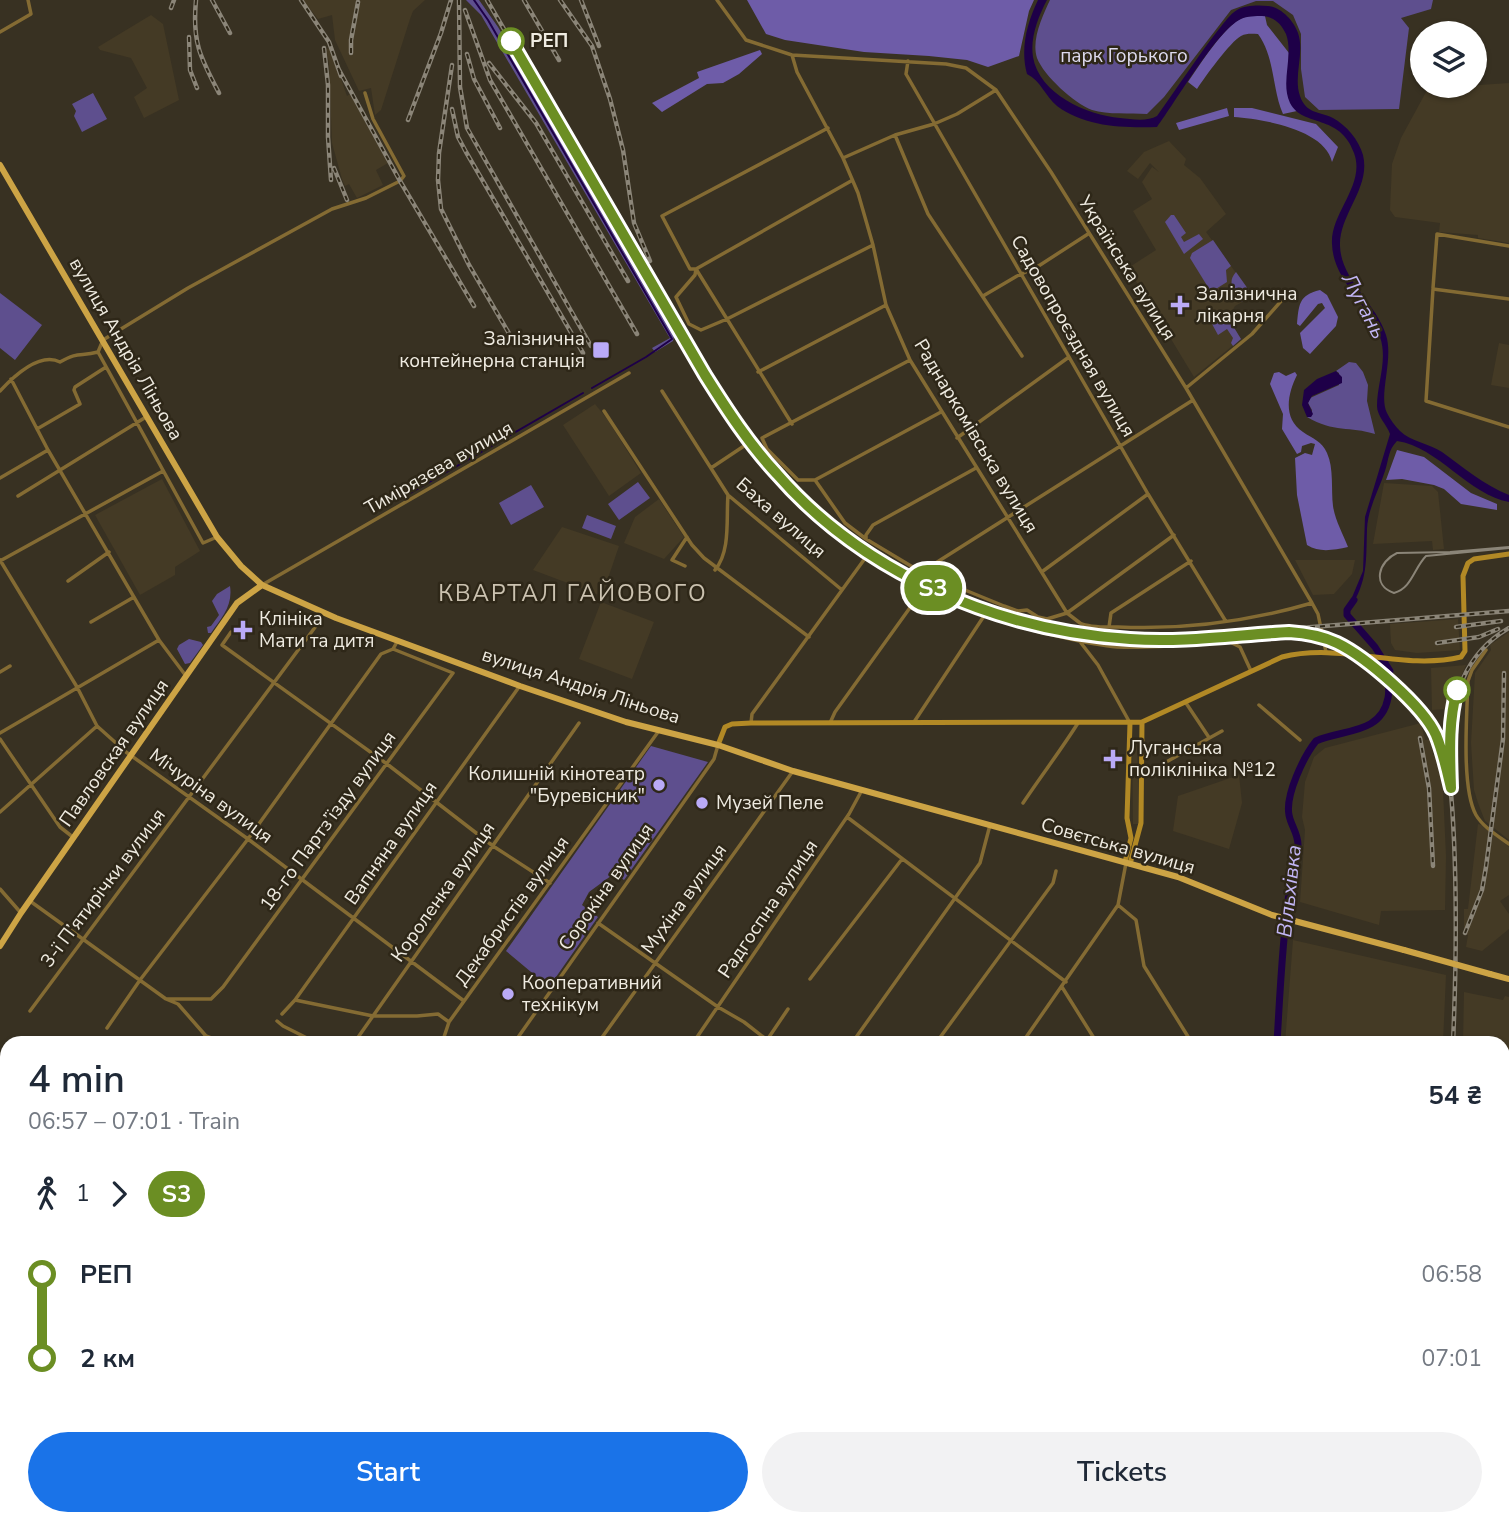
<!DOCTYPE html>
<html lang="en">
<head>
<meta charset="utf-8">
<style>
  :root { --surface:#fff; --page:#f2f2f3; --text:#1f2937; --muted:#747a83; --accent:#1a73e8 }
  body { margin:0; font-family:"Nunito Sans",sans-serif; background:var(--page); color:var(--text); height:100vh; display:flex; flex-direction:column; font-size:26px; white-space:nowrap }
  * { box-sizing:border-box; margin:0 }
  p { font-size:23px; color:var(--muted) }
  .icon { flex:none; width:38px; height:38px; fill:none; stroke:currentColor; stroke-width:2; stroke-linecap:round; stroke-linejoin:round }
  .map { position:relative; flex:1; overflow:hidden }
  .panel { position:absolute; left:0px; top:1036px; width:1510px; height:490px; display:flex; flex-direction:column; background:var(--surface); border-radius:21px 21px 0 0; box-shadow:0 2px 5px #0004 }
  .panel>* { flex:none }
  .badge { padding:0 14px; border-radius:23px; font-size:24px; line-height:46px }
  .fabs { position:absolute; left:1410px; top:21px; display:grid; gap:14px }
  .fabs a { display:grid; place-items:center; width:77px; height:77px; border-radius:50%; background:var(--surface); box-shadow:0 2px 5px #0004; font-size:35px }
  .map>.badge { position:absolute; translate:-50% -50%; box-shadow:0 0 0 4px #fff }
  .legs { display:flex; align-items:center; gap:10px; height:77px; padding:0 28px; font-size:23px }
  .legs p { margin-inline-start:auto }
  .head { display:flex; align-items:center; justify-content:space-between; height:119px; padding:0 28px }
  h1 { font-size:38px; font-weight:600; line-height:52px }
  .button { display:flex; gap:14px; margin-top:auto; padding:14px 28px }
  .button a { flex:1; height:80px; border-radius:42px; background:var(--accent); color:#fff; font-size:28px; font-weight:600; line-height:80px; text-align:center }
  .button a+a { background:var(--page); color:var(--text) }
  ul { padding:0 28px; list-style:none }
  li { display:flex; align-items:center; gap:24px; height:84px; font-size:26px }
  li i { display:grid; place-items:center; width:10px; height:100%; margin:0 9px; background:currentColor }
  li i::after { content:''; width:18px; height:18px; margin:-9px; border:5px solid; border-radius:50%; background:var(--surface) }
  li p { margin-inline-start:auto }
  li:first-child i { background:linear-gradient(#0000 50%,currentColor 0) }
  li:last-child i { background:linear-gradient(currentColor 50%,#0000 0) }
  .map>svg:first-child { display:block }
</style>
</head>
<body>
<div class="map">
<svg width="1509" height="1526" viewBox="0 0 1509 1526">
  <rect width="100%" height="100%" fill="#383122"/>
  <path fill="#443a25" d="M303 0H425L413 11 410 19 381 110 375 115 371 88 359 91 335 40 332 15 318 19Z
    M151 15 163 24 179 100 144 118 134 97 147 88 131 58 100 50 98 47Z
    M330 48 347 96 350 94 388 163 376 170 383 185 357 198 349 184 345 186 342 179 332 143 329 63 326 49Z
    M1509 83V243L1478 238V235L1439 232 1440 223 1395 217 1390 210 1392 164 1401 138 1426 92 1435 88Z
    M1169 141 1186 159 1184 165 1200 178 1226 214 1206 232 1253 296 1235 306 1231 313 1230 321 1241 339 1194 377 1128 268 1156 250 1133 211 1152 199 1142 182 1152 167 1159 172 1150 163 1138 179 1127 171 1144 152Z
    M1499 343 1509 345V388L1491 385Z
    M595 404 608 420 641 473 609 496 563 425Z
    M162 479 200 551 175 567V575L140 595 95 515Z
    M1384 483 1432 486 1438 492 1444 549 1433 550 1432 541 1373 544Z
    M659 499 684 537 664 559 624 543 635 517Z
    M562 527 619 546 602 596 533 570Z
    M1295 560H1355L1352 574 1334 594 1313 595Z
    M601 602 654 622 632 679 579 659Z
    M1458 619 1460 650 1417 653 1395 650 1391 643 1390 624Z
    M1509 632V840L1485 821 1478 803 1474 790 1471 743 1475 673 1491 650 1490 645Z
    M1466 665 1447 709 1432 710 1431 668Z
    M1421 723 1425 740 1432 739 1433 755H1436L1443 790 1446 856 1445 910 1381 911 1379 925 1300 902 1305 830 1302 817 1305 782 1314 757 1325 748Z
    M1132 742H1137L1139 824H1133Z
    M1239 775 1242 803 1229 849 1173 831 1178 796Z
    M1478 824 1483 825 1509 847V895L1500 901 1509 914V929L1482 951 1466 947 1468 935 1464 933V909H1468Z
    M1293 940 1446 975 1443 1043H1285Z
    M1464 992 1503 1000 1505 996 1509 997V1526H1307V1519H1503V1043H1463Z
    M900 1519H960L968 1526H911Z
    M1204 1519H1278L1279 1526H1192L1196 1520Z"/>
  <path fill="#5e4f8e" d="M466 0H479L498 27 549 114 547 117 551 123H554L674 336 673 341 655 352 652 348 670 338 668 335 481 15Z
    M1050 0H1433L1431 9 1401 18 1409 28 1399 109 1319 110 1305 97 1301 69V34L1293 15 1273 1H1256L1231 10 1164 97 1147 114C1130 113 1108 115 1092 110 1074 103 1044 76 1037 58 1031 40 1043 15 1050 0Z
    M93 93 107 119 82 132 74 116 76 111 72 104Z
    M1171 215H1174L1186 233 1181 237 1184 242 1199 234 1203 239 1184 254 1165 222Z
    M1213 240 1231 266 1226 270 1227 282 1211 292 1190 258 1192 253Z
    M1236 272 1253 296 1241 302C1235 292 1226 283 1236 272Z
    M0 293 42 325 15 360 0 348Z
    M1226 312 1228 315 1231 314 1230 321 1241 339 1233 346 1231 343 1233 338 1227 329 1218 335 1212 324 1213 320 1216 324 1220 322 1217 317Z
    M1349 362 1356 363 1363 372 1368 385 1367 401 1375 434C1350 426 1334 433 1307 417H1311L1312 410 1308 403 1310 398 1339 385V373L1336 371Z
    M638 482 650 498 619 520 608 504Z
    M531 485 544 507 511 525 499 503Z
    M587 515 616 526 611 539 582 528Z
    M230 586C233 606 222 617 211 633H208L207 627 211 626 219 615 212 601 217 594Z
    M189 639 201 642 203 645 190 663 185 664 177 649 179 645Z
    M651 746 708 762 624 880 615 873 589 892 582 905 598 917 549 987 506 951Z"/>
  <path fill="#6e5ca8" d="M747 0H1034L1029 11 1019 56 988 67 967 60 929 56 864 52 785 40 766 34Z
    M1265 16 1267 25 1289 53C1288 74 1284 94 1297 111L1283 114C1272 89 1275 57 1258 34 1252 34 1247 33 1241 36 1230 42 1205 77 1197 89L1188 82C1199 66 1225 25 1242 18 1249 15 1258 16 1265 16Z
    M760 50 762 54 739 74 723 83 707 84 662 112 652 103 699 78 697 72Z
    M1227 108 1229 116 1179 130 1176 123Z
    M1234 108H1252L1316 124 1338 147 1332 162C1325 129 1262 119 1234 117Z
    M1320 290 1327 295 1338 317 1336 326 1310 354 1303 348 1300 333 1325 308 1322 303 1318 304 1300 326 1297 324C1299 306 1298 295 1320 290Z
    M1279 372 1286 376 1295 372 1297 375C1288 393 1282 418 1303 432 1313 439 1322 441 1327 453 1334 468 1331 490 1333 506 1335 520 1343 534 1348 547 1333 550 1320 553 1307 545L1297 495 1295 458 1305 453 1312 455 1315 444 1311 443 1302 446 1301 452 1297 454 1282 429 1283 414 1270 384 1274 373Z
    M1397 450 1424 457 1471 493 1497 504V510L1461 504 1444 489 1434 485 1402 479 1386 480Z"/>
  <path fill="#1e0048" d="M1038 0H1047C1038 17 1030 38 1033 57 1039 94 1087 115 1120 118 1131 119 1147 122 1157 116 1178 87 1197 57 1219 29 1224 23 1230 14 1237 10 1245 5 1259 5 1268 6 1281 7 1294 21 1298 33 1305 53 1293 76 1300 96 1306 114 1319 111 1333 118 1346 125 1359 140 1363 155 1371 188 1339 214 1340 246 1341 280 1376 303 1386 335 1394 360 1378 395 1387 413 1390 419 1395 426 1400 431 1410 441 1430 444 1442 452 1464 468 1484 485 1509 495V502C1469 495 1438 447 1397 441 1388 450 1389 459 1385 471 1379 490 1368 508 1367 529 1366 561 1368 580 1350 609L1348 607 1363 571 1365 517 1390 434C1387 425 1377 416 1377 406 1377 383 1388 360 1380 337 1369 304 1333 281 1332 244 1330 213 1366 185 1354 153 1340 113 1303 128 1290 103 1280 82 1294 56 1286 34 1281 23 1274 17 1262 16 1256 16 1247 16 1241 19 1217 30 1175 103 1157 127 1123 128 1085 127 1057 106 1045 96 1041 81 1027 74 1020 49 1027 23 1038 0Z
    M1336 371 1342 377V383L1312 396 1308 403 1313 414 1311 417H1307L1302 405 1304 390 1317 379Z"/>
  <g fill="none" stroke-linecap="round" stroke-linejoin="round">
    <path stroke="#1e0048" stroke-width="2" d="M474 0 488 20 672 339 646 357 592 388
      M400 499 583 393"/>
    <path stroke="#1e0048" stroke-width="7" d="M1277 1043C1280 993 1282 943 1289 893 1291 877 1297 861 1298 845 1298 833 1291 826 1289 815 1285 795 1304 756 1316 741 1342 729 1381 735 1388 698 1390 689 1387 680 1390 671L1375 647 1347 615V610L1354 600"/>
    <path stroke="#846b33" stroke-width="3.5" d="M717 0 746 40 792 55 946 64 966 68 996 90 1051 172 1186 388 1312 603 1318 614 1326 652
      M0 32 31 14 28 0
      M792 55 797 72 843 158 858 193 873 245 886 305 910 360 1067 613C1071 616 1076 620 1080 623 1090 628 1107 627 1118 627 1183 630 1250 621 1312 603
      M908 61 906 74 1148 494 1225 620
      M895 135 928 214 1022 356
      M843 158 895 135 934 124 957 114 996 90
      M851 181 696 269 695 275 676 297 689 324 701 330 727 319 873 245
      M1433 288 1437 234 1509 246
      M983 296 1017 276 1037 267 1088 234
      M1509 299 1433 289 1426 401 1509 427
      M910 360 762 438 767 449 798 480H815L845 523 866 539 921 572 1004 606 1018 611 1027 610 1038 617 1047 619 1067 613 1174 535
      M758 372 886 305
      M11 379 48 450 159 640 186 676
      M1186 388 1252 334 1290 291
      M0 391C14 376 40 352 60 362 79 351 80 357 98 352
      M662 391 728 495 842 590
      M604 411 692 545 704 558 809 637
      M792 424 696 269H690L662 216 828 128
      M37 429 80 404 74 390 75 387 106 367
      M957 438 1069 357
      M711 468 744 446
      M0 478 48 450
      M815 480 941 412
      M18 496 146 417
      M217 537 203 543 98 352 103 340 188 288 332 209 366 198 400 181 404 176 373 119 365 93
      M866 539V535L873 525 976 468
      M0 560 77 687 97 726 126 752 248 839 464 1001
      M0 561 163 471
      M685 566 672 560 687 537
      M715 570C731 551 726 518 728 495
      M923 571 1193 400
      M1043 571 1148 494
      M68 581 109 552
      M262 585 629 373
      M91 622 134 597
      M1109 627 1111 613 1191 561
      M231 632 222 645 387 764 493 846 550 883
      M1081 643 1098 665 1130 723
      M1486 650 1472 670 1468 681C1467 713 1461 788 1476 815 1483 827 1498 836 1509 844
      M0 672 10 666
      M1186 703 1208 736
      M1259 705 1300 740
      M914 722 984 616
      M751 723 752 714 866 557C922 595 983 618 1048 634 1071 639 1093 645 1117 647 1154 649 1192 644 1230 642L1240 647 1251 671
      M830 723 835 712 922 591
      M0 733 159 640
      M0 739 60 827 74 838
      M1168 761 1222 731
      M1023 803C1041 776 1061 750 1078 723
      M0 812 97 726
      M847 817 1066 982
      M0 889 21 913
      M30 901 166 999 178 1004 206 1036 224 1043
      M1118 905 1136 920 1144 966 1192 1043
      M598 923 718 1007 744 1022 767 1040
      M810 979 902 859
      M1062 987 1097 1043
      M166 999H211L223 987 453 673 393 649
      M295 1000 373 1016H417L438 1014 449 1022
      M30 1011 316 626 321 612
      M282 1014 295 1000 519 687
      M277 1021 283 1026 317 1043
      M107 1028 140 980 248 839 381 654 393 649 397 642
      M193 1043 206 1036
      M354 1043 579 723
      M442 1043 449 1022 658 732
      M514 1043 714 759 718 745
      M598 1043 793 771
      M693 1043 849 814 862 790
      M765 1043 788 1009
      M852 1043 980 863 990 825
      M936 1043 1053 883 1056 871
      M1022 1043 1118 905 1126 863
      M1087 1043 1092 1036
      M0 1284 7 1275
      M0 1288 7 1294
      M0 1394 7 1385
      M0 1405 7 1411
      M0 1497 7 1488
      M0 1519 9 1526
      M137 1519 146 1526
      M294 1519 303 1526
      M557 1519 571 1526
      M786 1519 796 1526
      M1063 1519 1064 1526
      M1287 1519 1288 1526
      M62 1526 67 1519
      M157 1526 163 1519
      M241 1526 247 1519
      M332 1526 338 1519
      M415 1526 420 1519
      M489 1526 494 1519
      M609 1526 613 1521 611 1519
      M652 1526 657 1519
      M872 1526 876 1519"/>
    <path stroke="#b28925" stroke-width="5" d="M718 745 725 727 732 724 751 723 1142 722 1282 657C1341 642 1402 671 1461 657L1465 651 1463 576 1468 563 1474 559 1509 554
      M1125 862 1131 838 1127 818 1130 723
      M1130 864 1141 823 1142 722"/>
    <path stroke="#cda445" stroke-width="6" d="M0 165 217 537 241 566 262 585 336 618 520 686 626 722 718 745 793 771 1178 877 1272 915 1404 950
      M0 946 21 913 237 603 262 585
      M1490 974 1509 979"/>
    <path stroke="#8b8578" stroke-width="2" d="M1509 547 1450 552 1397 553C1379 561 1371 585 1394 593 1412 588 1414 568 1426 556L1509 548"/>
    <g stroke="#8b8578" stroke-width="4.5">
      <path id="rail" d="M196 0C192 42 200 57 219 93
        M212 0 230 33
        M301 0 329 42 341 76
        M459 0 460 87 467 128 591 346
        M487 0 718 397C736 424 755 451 777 475 853 560 967 617 1079 634 1124 641 1167 640 1212 637 1250 635 1290 627 1327 639 1351 647 1370 665 1389 682 1406 697 1424 712 1435 733 1452 766 1452 805 1454 840 1457 908 1456 975 1453 1043
        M524 0 559 60
        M560 0 592 46 610 99 623 150 634 223 650 261
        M581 0 599 46
        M171 8 174 0
        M465 10 490 80 637 334
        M189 37 190 70 197 88
        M324 48 328 85V137L331 180
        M351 53V40L358 2
        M467 54 474 79 500 128
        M489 63 536 123 628 281
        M452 65 439 153 438 180 441 209 469 265 514 342
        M338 68 400 181 474 306
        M452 109 458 137 466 152 583 353
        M408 120 441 33 451 0
        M334 168 347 200
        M1456 627 1501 621
        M1300 628 1509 611
        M1437 643 1479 637 1498 629
        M1420 738 1429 788 1433 866
        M1450 748C1449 700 1465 653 1509 628
        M1465 933 1482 890 1486 867 1503 739 1504 673
        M1281 1519 1282 1526
        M1296 1519 1297 1526
        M1344 1526 1354 1519"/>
    </g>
    <use href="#rail" stroke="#2e2718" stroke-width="2" stroke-dasharray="5" stroke-linecap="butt"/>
    <path stroke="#cda445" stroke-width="6" d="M1404 950 1490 974"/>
  </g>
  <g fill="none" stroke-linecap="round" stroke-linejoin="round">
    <g stroke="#fff" stroke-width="16">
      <path id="line-1" d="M511 41 705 375C727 410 749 444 777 474 864 574 999 631 1130 639 1182 643 1236 635 1289 632 1305 633 1322 636 1337 643 1366 657 1423 706 1436 735 1443 752 1447 771 1451 788 1450 754 1448 723 1457 690"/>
    </g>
    <use href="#line-1" stroke="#6b8e23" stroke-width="10"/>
  </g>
  <g fill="#fff" stroke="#6b8e23" stroke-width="3.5">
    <circle cx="511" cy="41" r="12"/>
    <circle cx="1457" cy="690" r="12"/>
  </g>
  <g fill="#baaaf7" stroke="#2e2718" stroke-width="2.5">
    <path d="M1176.5 294.5h7v7h7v7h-7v7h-7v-7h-7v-7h7z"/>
    <rect x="592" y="341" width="18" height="18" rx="3.5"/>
    <path d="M239.5 619.5h7v7h7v7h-7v7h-7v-7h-7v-7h7z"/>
    <path d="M1109.5 748.5h7v7h7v7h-7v7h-7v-7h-7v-7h7z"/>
    <circle cx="659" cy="785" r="7"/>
    <circle cx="702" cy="803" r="7"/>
    <circle cx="508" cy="994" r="7"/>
  </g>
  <g text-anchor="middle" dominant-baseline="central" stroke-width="5" stroke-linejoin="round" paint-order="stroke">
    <g font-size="19" font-weight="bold" fill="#efebe1" stroke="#2e2718" text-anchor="start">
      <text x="530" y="41">РЕП</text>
    </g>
    <g font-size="19" fill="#dedbf0" stroke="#2e2718">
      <text x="1124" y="56">парк Горького</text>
    </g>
    <g font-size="19" fill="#efebe1" stroke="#2e2718">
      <text transform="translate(1127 268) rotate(58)">Українська вулиця</text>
      <text transform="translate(1073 336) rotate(60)">Садовопроєздная вулиця</text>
      <text transform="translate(126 349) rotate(60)">вулиця Андрія Ліньова</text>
      <text transform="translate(976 436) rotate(59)">Раднаркомівська вулиця</text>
      <text transform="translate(439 468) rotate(-30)">Тимірязєва вулиця</text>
      <text transform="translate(781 518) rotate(41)">Баха вулиця</text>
      <text transform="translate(581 686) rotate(18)">вулиця Андрія Ліньова</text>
      <text transform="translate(114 753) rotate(-55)">Павловская вулиця</text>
      <text transform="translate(211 796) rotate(36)">Мічуріна вулиця</text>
      <text transform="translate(328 821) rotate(-54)">18-го Партз’їзду вулиця</text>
      <text transform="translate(391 843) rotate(-55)">Вапняна вулиця</text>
      <text transform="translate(1118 846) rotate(16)">Совєтська вулиця</text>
      <text transform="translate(606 887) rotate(-55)">Сорокіна вулиця</text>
      <text transform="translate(103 888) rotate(-53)">3-ї П’ятирічки вулиця</text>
      <text transform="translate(443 892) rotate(-55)">Короленка вулиця</text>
      <text transform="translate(684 899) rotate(-54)">Мухіна вулиця</text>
      <text transform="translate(768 909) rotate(-56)">Радгоспна вулиця</text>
      <text transform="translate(512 911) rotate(-54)">Декабристів вулиця</text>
    </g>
    <g font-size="19" fill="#efebe1" stroke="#2e2718" text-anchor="start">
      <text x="1196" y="294">Залізнична<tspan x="1196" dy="22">лікарня</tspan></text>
      <text x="585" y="339" text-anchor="end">Залізнична<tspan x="585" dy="22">контейнерна станція</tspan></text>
      <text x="259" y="619">Клініка<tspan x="259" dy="22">Мати та дитя</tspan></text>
      <text x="1129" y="748">Луганська<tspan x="1129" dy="22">поліклініка №12</tspan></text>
      <text x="645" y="774" text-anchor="end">Колишній кінотеатр<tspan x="645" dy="22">"Буревісник"</tspan></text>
      <text x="716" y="803">Музей Пеле</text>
      <text x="522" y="983">Кооперативний<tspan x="522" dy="22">технікум</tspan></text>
    </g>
    <g font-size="21" font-style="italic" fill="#c2b6f5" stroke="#2e2718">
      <text transform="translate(1364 306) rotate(62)">Лугань</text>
      <text transform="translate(1289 891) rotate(-84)">Вільхівка</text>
    </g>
    <g font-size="23" letter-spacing="2" fill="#cbc2b0" stroke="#2e2718">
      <text x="573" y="593">КВАРТАЛ ГАЙОВОГО</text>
    </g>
  </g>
</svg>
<div class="fabs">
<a><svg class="icon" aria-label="layers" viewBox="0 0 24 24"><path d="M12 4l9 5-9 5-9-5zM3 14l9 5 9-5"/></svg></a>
</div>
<b class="badge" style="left:933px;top:588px;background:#6b8e23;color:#fff">S3</b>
<section class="panel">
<div class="head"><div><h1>4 min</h1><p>06:57 – 07:01 · Train</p></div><b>54 ₴</b></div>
<div class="legs"><svg class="icon" aria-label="walk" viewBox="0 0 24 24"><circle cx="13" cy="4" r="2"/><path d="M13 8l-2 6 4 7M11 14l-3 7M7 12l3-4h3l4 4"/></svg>1<svg class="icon" aria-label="forward" viewBox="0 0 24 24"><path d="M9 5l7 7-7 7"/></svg><b class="badge" style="background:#6b8e23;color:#fff">S3</b></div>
<ul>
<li><i style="color:#6b8e23"></i><b>РЕП</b><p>06:58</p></li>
<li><i style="color:#6b8e23"></i><b>2 км</b><p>07:01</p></li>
</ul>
<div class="button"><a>Start</a><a>Tickets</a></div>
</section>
</div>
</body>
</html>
